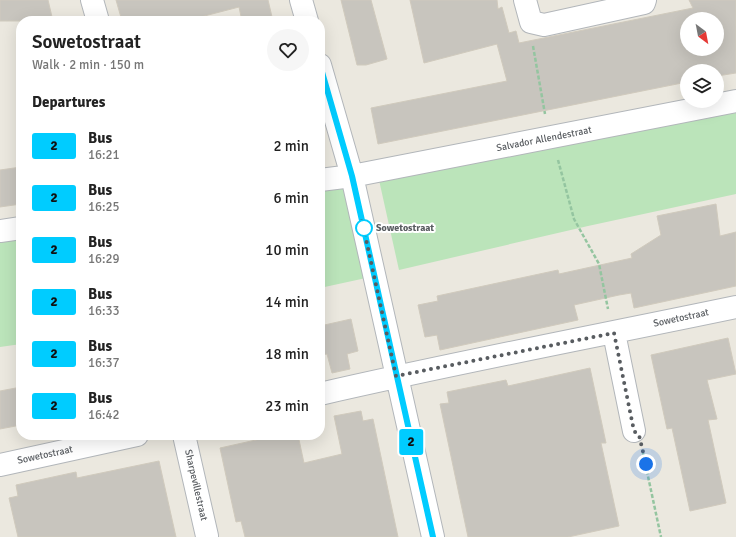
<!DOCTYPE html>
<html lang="en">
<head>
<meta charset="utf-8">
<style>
  :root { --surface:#fff; --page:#f6f6f6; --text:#222; --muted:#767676 }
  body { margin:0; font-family:Signika,sans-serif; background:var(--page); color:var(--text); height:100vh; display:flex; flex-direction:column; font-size:15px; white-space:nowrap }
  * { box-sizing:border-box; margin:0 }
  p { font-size:13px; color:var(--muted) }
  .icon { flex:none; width:22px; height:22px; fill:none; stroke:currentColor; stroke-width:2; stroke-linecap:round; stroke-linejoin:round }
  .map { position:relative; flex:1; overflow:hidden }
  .sheet { position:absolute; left:16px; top:16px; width:309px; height:424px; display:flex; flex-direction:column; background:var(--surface); border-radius:16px; box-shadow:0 4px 16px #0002 }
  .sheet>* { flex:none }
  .badge { padding:0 8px; border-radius:3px; font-size:14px; line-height:26px }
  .needle { width:26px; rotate:148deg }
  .buttons { position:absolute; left:680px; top:12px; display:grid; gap:8px }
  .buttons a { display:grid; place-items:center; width:44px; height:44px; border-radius:50%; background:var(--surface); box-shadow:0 4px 16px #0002; font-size:20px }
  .you { position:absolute; width:20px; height:20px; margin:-10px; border:3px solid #fff; border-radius:50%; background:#1a73e8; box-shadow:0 0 0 6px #1a73e833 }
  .map>.badge { position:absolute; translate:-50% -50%; box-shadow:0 0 0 2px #fff }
  h2 { padding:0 16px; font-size:15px; line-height:36px }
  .round { display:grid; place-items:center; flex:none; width:42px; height:42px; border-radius:21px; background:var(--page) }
  .summary { display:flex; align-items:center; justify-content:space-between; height:68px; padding:0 16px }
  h1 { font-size:19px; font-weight:600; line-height:30px }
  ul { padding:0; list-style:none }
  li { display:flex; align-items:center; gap:12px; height:52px; padding:0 16px }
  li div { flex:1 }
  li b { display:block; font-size:15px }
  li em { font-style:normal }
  li .badge { min-width:44px; font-weight:700; text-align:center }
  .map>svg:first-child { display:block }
</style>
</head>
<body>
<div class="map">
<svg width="736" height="537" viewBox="0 0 736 537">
  <rect width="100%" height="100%" fill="#ebe8df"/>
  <path fill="#bbe4ba" d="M736 113V194L588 226 399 270 379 180 714 115Z
    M345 186 366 278 320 288V190Z
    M21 239V344L0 347V242Z"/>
  <path fill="#c8c5be" stroke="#d0cabd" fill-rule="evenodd" d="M0 0H48L53 21H0Z
    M116 0H268L273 21H242L239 7 185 21H122Z
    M341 0H371L387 59 366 65H357Z
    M410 0H497L498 9 502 7 509 33 516 31 519 43 693 8 689 0H736V73L717 76V71H687V82L378 144 371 108 507 81 497 44 424 63ZM687 19H717V49H687Z
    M21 167V204L0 207V170Z
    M716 204 720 236 736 232V286L634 308 631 293 619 295 574 305 578 320 440 350 437 335 425 337 418 305 438 301 437 296 558 270 559 274 632 258 631 254 661 235 657 216Z
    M351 319 358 351 347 354 350 369 332 373 327 354 320 355V326Z
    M728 338 736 374 707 380 717 419 708 420 726 503 690 511 672 428 667 429 651 355Z
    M590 368 606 443H601L619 526 568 537H468L440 404 449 403 447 392 506 380 508 386Z
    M21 387V425L0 429V391Z
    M361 411 363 421 373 419 398 537H245L241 521 236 522 220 448 278 435H298L304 463 342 454 334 416Z
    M159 461 176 537H18L9 498 18 496 16 485 76 472 77 478Z"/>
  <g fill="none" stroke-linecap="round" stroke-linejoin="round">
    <g stroke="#b2b6ba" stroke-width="24">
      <path id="minor" d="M92 0 98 21
        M301 0 307 21
        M525 0 531 22 544 25 644 3 645 0
        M320 65 352 176 433 537
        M320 180 352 176 736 101
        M0 231 21 228
        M614 333 634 431
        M320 394C458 362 597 336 736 307
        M184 435 207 536
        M0 465 137 435"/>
    </g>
    <path stroke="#94c5a0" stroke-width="2.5" stroke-dasharray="4 2" stroke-linecap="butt" d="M533 46 545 114
      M558 160 574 219 599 264 608 309
      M643 453 661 537"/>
    <use href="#minor" stroke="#fff" stroke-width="22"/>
  </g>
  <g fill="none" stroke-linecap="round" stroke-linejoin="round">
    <g stroke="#fff" stroke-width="9">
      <path id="line" d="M320 65 352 176 433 537"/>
    </g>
    <use href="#line" stroke="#0cf" stroke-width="6"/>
    <path stroke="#585c60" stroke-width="4" stroke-dasharray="0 7.2" d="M364 228 362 221 396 376 614 333 634 431 639 435 646 464"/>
  </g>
  <circle fill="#fff" stroke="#0cf" stroke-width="2" cx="364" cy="228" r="8"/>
  <g text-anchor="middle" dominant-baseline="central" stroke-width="4" stroke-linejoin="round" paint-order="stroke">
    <g font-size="10" fill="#585c60" stroke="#fff">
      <text transform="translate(544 139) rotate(-11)">Salvador Allendestraat</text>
      <text transform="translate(681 318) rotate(-12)">Sowetostraat</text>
      <text transform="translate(45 455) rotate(-12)">Sowetostraat</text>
      <text transform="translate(196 485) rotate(77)">Sharpevillestraat</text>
    </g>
    <g font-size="10" font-weight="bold" fill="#585c60" stroke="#fff" text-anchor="start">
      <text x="376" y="228">Sowetostraat</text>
    </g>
  </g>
</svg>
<div class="buttons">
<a><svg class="needle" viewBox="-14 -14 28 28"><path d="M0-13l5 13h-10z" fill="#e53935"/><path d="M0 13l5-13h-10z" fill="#767676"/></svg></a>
<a><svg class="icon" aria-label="layers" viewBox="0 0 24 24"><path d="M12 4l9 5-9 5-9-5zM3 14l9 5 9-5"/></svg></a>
</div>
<div class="you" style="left:646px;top:464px"></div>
<b class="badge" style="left:411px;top:442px;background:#0cf;color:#111">2</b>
<section class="sheet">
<div class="summary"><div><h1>Sowetostraat</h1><p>Walk · 2 min · 150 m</p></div><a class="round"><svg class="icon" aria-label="heart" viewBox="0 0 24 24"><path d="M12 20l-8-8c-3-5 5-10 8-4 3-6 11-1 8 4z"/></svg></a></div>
<h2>Departures</h2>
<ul>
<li><span class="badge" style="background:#0cf;color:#111">2</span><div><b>Bus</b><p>16:21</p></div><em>2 min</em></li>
<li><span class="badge" style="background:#0cf;color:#111">2</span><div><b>Bus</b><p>16:25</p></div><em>6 min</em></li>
<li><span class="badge" style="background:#0cf;color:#111">2</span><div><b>Bus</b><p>16:29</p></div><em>10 min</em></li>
<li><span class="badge" style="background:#0cf;color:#111">2</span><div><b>Bus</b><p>16:33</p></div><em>14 min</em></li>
<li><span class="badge" style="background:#0cf;color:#111">2</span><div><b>Bus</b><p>16:37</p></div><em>18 min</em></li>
<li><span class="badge" style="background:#0cf;color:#111">2</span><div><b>Bus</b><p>16:42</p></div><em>23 min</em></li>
</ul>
</section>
</div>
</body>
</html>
